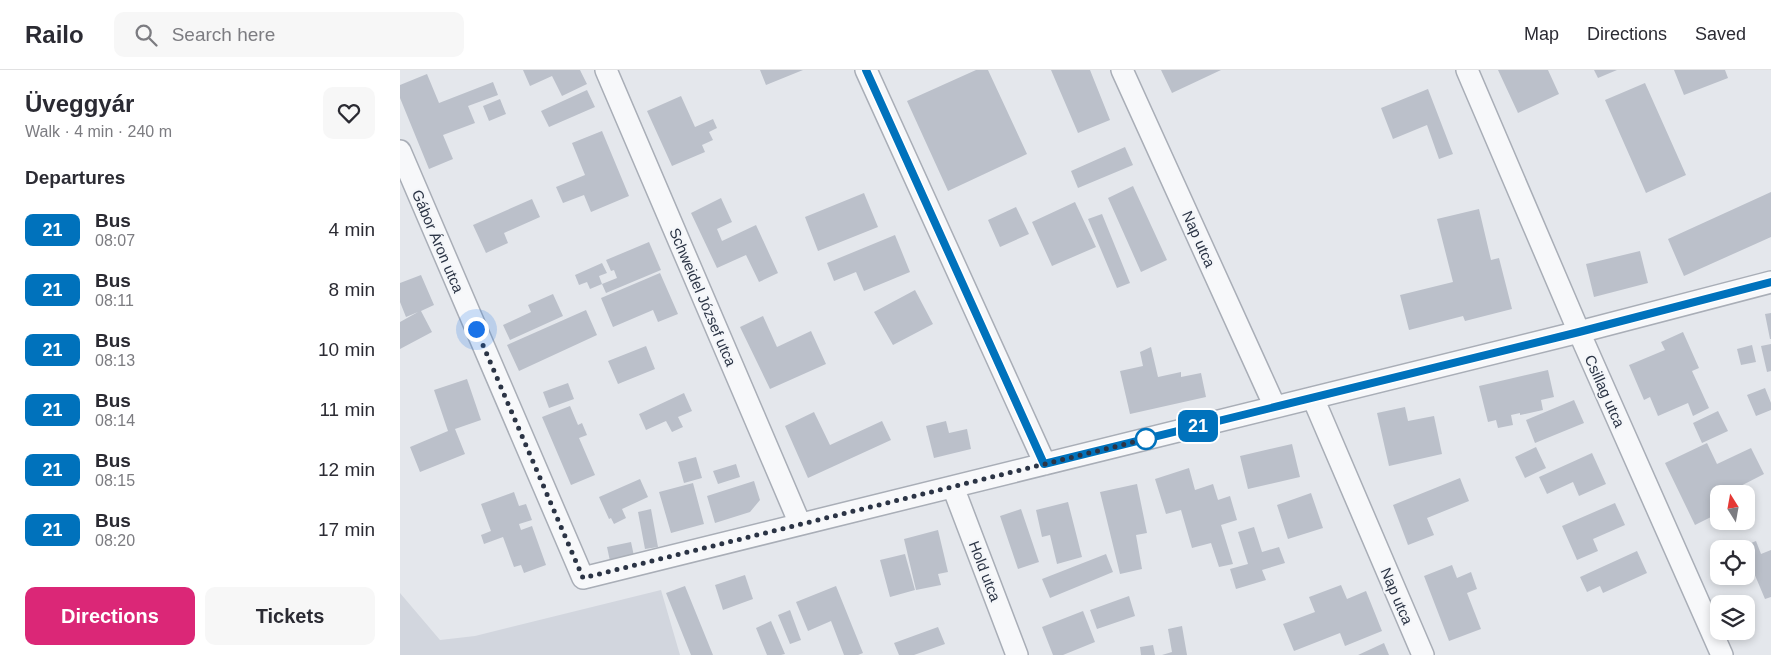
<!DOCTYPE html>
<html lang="en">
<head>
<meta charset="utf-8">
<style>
  :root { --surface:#fff; --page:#f7f7f7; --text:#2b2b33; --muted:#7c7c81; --line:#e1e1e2; --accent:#db2777 }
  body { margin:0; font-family:Arial,sans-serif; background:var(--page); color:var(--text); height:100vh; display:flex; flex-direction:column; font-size:19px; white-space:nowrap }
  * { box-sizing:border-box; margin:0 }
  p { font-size:16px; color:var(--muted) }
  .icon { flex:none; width:28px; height:28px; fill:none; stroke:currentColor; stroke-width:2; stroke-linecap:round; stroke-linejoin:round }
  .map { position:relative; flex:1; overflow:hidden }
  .sheet { display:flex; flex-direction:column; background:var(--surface); width:400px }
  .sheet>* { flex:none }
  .badge { padding:0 10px; border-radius:8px; font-size:18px; line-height:32px }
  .needle { width:32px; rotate:349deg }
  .tools { position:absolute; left:1310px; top:415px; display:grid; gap:10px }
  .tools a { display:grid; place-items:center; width:45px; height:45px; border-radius:10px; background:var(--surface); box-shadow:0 2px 8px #0003; font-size:25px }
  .you { position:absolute; width:25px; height:25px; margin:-12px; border:4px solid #fff; border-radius:50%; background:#1a73e8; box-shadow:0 0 0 8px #1a73e833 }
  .map>.badge { position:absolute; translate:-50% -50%; box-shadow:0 0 0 2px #fff }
  h2 { padding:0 25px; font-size:19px; line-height:45px }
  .round { display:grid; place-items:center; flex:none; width:52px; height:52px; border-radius:10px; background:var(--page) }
  .summary { display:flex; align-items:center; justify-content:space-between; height:85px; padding:0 25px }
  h1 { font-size:24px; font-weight:700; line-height:38px }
  .primary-button { display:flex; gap:10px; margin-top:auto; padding:10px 25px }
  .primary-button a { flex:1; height:58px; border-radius:10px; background:var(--accent); color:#fff; font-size:20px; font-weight:700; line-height:58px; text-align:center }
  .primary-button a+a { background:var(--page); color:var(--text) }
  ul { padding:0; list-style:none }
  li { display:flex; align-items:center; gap:15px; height:60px; padding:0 25px }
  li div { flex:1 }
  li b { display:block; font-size:19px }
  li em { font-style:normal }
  li .badge { min-width:55px; font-weight:700; text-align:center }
  header { display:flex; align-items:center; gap:30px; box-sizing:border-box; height:70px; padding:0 25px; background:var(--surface); border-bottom:1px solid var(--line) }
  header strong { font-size:24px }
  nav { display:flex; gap:28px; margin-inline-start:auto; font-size:18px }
  .search { width:350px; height:45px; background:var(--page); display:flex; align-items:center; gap:12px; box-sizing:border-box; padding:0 18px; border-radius:10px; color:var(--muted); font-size:19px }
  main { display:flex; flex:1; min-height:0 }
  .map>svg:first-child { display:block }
</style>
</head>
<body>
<header>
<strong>Railo</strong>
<div class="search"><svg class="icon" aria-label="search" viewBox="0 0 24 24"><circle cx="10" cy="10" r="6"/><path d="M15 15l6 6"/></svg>Search here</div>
<nav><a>Map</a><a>Directions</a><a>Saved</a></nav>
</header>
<main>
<section class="sheet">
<div class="summary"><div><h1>Üveggyár</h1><p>Walk · 4 min · 240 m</p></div><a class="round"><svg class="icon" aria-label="heart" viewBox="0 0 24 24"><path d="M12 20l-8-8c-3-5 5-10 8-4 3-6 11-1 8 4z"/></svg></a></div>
<h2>Departures</h2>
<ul>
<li><span class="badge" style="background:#0072bc;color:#fff">21</span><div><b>Bus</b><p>08:07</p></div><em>4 min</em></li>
<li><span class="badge" style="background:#0072bc;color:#fff">21</span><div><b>Bus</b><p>08:11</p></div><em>8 min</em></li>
<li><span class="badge" style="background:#0072bc;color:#fff">21</span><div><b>Bus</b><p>08:13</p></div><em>10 min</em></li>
<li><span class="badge" style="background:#0072bc;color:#fff">21</span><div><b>Bus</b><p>08:14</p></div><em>11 min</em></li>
<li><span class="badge" style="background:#0072bc;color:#fff">21</span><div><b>Bus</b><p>08:15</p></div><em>12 min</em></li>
<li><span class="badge" style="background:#0072bc;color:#fff">21</span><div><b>Bus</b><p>08:20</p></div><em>17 min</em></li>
</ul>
<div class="primary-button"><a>Directions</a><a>Tickets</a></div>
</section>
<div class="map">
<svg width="1371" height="585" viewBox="0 0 1371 585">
  <rect width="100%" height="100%" fill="#e4e7ec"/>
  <path fill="#d2d6de" d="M261 520 280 585H0V523L40 570 75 566Z"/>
  <path fill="#bbc0ca" d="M123 0H180L187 14 162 26 152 6 130 16Z
    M360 0H403L366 15Z
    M576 0H588L627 84 548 121 507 31Z
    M651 0H690L710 50 678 63Z
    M761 0H821L772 23Z
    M1098 0H1148L1159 24 1118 43Z
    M1194 0H1217L1198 8Z
    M1274 0H1325L1328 8 1284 25Z
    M27 4 39 33 93 12 98 25 68 36 75 53 43 65 53 89 29 99 0 28V15Z
    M1245 13 1286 105 1246 123 1205 30Z
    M1028 19 1053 84 1039 89 1027 55 993 69 981 38Z
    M187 20 195 37 149 57 141 41Z
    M281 26 295 57 313 49 317 58 309 62 313 70 302 75 305 82 272 96 247 41Z
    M100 29 106 44 89 51 83 36Z
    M202 61 229 126 191 142 184 125 163 133 156 117 185 105 172 73Z
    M725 77 733 95 678 118 671 101Z
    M733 116 767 190 741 202 708 128Z
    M1371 122V167L1284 206 1268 169Z
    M464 123 478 157 418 181 405 147Z
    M321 128 332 152 317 159 322 171 356 155 378 203 359 212 346 185 317 198 291 143Z
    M132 129 140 147 104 163 108 173 86 183 73 155Z
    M675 132 696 177 652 196 632 152Z
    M616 137 629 164 600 177 588 150Z
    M1079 139 1091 190 1099 188 1112 239 1065 251 1063 246 1009 260 1000 225 1053 212 1037 149Z
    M702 144 730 213 717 218 688 149Z
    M495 165 510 202 464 221 456 202 434 211 427 193Z
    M249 172 261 200 206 223 202 214 217 208 214 200 211 201 206 190Z
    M1240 181 1248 213 1194 227 1186 194Z
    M202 193 207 203 199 206 202 214 190 219 187 212 179 215 175 205Z
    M260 203 278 244 258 252 253 240 213 257 201 228Z
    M21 205 34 235 21 241 32 262 0 279V252L18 242 6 247 0 232V213Z
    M515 220 533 254 493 275 474 242Z
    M153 224 163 246 110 270 103 255 131 242 128 235Z
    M186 240 197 265 119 301 107 275Z
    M1371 243V269H1370L1365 244Z
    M363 246 377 277 411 261 426 294 370 319 340 257Z
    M1283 262 1299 298 1292 301 1309 338 1293 346 1288 333 1258 346 1250 327 1244 330 1229 295 1265 280 1261 272Z
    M1371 274V301L1367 302 1361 276Z
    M1352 275 1356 292 1341 295 1337 279Z
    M246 276 255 299 218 314 208 291Z
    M751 277 758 307 781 302V307L801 303 806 327 730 344 720 301 743 296 740 282Z
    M1148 300 1154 327 1141 330 1143 340 1120 345V343L1111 345 1113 355 1098 358 1096 350 1088 352 1079 316Z
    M67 309 81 350 55 359 65 384 20 402 10 377 48 361 34 320Z
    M168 313 174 329 149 338 143 322Z
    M1365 318 1371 333V340L1356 346 1347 325Z
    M284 323 292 341 278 347 283 357 272 362 266 351 246 360 239 344Z
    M1174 330 1184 353 1135 373 1126 350Z
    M170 336 178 355 182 353 187 365 179 368 195 405 171 415 142 347Z
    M1005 337 1008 351 1034 346 1042 384 989 396 977 343Z
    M1318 341 1328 361 1302 373 1293 353Z
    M414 342 430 375 482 351 491 370 408 408 385 356Z
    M546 351 549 363 567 359 571 379 534 388 526 356Z
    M1307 373 1317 394 1351 378 1364 404 1325 424H1319V443L1295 455 1265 393Z
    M892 374 900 407 848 419 840 386Z
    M1136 377 1146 398 1125 408 1115 387Z
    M1192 383 1206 414 1179 426 1173 412 1147 424 1139 407Z
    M296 387 302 408 284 413 278 392Z
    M336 394 340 407 318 414 313 401Z
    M789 398 795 420 813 414 818 430 830 426 837 450 821 455 833 494 819 497 811 473 792 478 781 440 766 444 755 409Z
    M1060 408 1069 431 1027 448 1034 465 1008 475 993 435Z
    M240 409 248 427 222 439 226 448 214 454 211 448 209 449 199 427Z
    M354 411 360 430 350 442 315 453 307 426Z
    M293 413 304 454 271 463 259 422Z
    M737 414 747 463 736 465 742 499 720 504 700 422Z
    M114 422 119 436 126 434 132 450 119 454 121 460 132 456 146 495 124 503 121 495 114 497 103 467 84 474 81 465 91 461 81 434Z
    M911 423 923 458 888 469 877 435Z
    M668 432 682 487 657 494 650 465 642 467 636 440Z
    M1215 433 1225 455 1193 469 1198 481 1177 490 1162 456Z
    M251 439 258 477 245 479 238 442Z
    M621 439 639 492 618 499 600 446Z
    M854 457 862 482 879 477 885 493 862 500 866 510 836 519 830 499 848 494 838 462Z
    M538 460 548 502 538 504 541 515 516 520 504 469Z
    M1356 471 1361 484 1371 480V527L1365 529 1354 503 1338 510 1336 506H1346V479H1336Z
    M231 472 234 486 210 491 207 477Z
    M1237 481 1247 503 1203 523 1200 516 1187 522 1180 507Z
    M505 484 515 520 490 527 480 490Z
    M706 484 713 502 650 528 642 509Z
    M1052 495 1057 508 1071 502 1077 519 1067 523 1081 559 1049 571 1024 506Z
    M345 505 353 529 323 540 315 515Z
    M941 515 947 529 966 521 982 561 945 576 940 563 894 581 883 554 915 542 909 527Z
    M285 516 313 585H291L266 523Z
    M436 516 463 583 458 585H444L431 551 408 561 396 532Z
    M729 526 735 546 697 559 690 540Z
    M390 540 401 570 390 574 378 545Z
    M683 541 695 572 663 585H653L642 557Z
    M371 551 385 584 381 585H367L356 558Z
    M782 556 787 585H762L772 582 768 559Z
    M538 557 545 574 514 585H499L494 573Z
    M984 573 989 585H958Z
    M753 575 755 585H741L740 577Z"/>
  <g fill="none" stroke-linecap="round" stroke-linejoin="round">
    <g stroke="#a9aeb7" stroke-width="24">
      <path id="street" d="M206 0 400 454
        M466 0 645 394
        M722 0 875 337
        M1067 0 1179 262 1322 585
        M0 81 183 508 1179 262 1371 212
        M913 328 1023 585
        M553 417 617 585"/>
    </g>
    <use href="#street" stroke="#f7f8fa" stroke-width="21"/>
  </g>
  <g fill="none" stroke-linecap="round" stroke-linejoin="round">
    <g stroke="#fff" stroke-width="11">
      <path id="line" d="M466 0 644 394 1179 262 1371 212"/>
    </g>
    <use href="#line" stroke="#0072bc" stroke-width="8"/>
    <path stroke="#2b3445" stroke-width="5" stroke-dasharray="0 9" d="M76 259 183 508 746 369"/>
  </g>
  <circle fill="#fff" stroke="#0072bc" stroke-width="2.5" cx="746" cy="369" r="10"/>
  <g text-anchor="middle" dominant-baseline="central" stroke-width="4.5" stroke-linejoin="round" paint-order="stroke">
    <g font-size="15" fill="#2b3445" stroke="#f4f6f9">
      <text transform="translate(799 169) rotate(66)">Nap utca</text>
      <text transform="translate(38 171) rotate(67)">Gábor Áron utca</text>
      <text transform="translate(303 227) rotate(67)">Schweidel József utca</text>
      <text transform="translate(1205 321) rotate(66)">Csillag utca</text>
      <text transform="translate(585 501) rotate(69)">Hold utca</text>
      <text transform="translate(997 526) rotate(67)">Nap utca</text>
    </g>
  </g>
</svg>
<div class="tools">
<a><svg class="needle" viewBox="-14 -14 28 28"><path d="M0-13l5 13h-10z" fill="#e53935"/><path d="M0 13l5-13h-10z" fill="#7c7c81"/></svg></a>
<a><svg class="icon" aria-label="locate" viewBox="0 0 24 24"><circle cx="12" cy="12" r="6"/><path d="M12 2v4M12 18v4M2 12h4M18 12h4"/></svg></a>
<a><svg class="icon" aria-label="layers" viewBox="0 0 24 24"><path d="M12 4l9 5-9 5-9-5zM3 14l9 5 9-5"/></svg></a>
</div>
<div class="you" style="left:76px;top:259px"></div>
<b class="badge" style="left:798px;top:356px;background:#0072bc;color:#fff">21</b>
</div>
</main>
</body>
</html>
